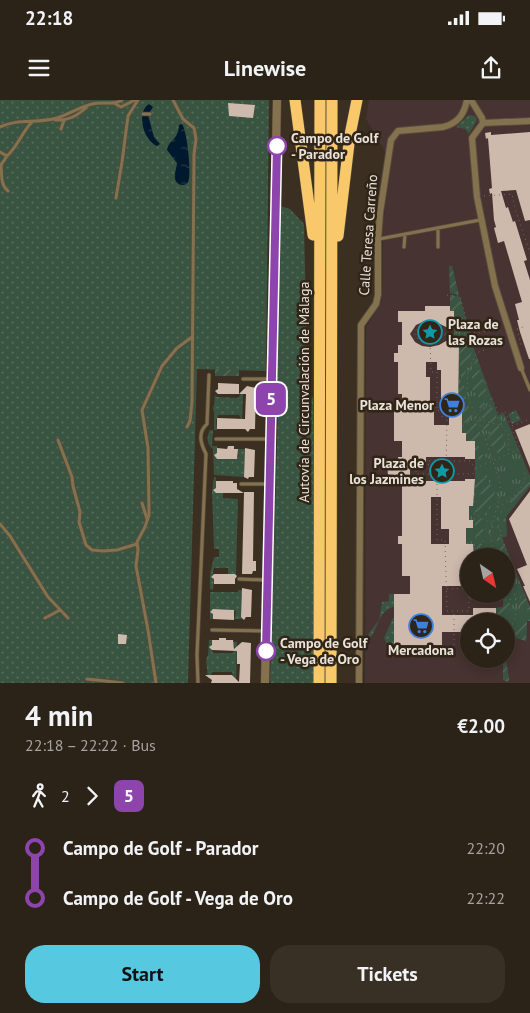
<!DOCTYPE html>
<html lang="en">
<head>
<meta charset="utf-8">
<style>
  :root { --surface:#2c2318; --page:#382f25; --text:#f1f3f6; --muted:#a6a4a2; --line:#484037; --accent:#56c9e1 }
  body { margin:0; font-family:"PT Sans",sans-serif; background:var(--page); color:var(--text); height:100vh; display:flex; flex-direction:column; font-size:19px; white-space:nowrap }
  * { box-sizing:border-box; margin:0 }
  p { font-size:16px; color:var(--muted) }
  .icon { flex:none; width:28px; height:28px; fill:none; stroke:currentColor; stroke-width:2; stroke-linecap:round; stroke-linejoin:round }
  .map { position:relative; height:583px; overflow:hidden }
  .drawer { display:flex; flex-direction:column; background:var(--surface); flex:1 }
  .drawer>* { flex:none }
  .badge { padding:0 10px; border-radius:8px; font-size:18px; line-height:32px }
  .needle { width:32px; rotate:146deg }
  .fabs { position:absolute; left:460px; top:448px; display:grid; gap:10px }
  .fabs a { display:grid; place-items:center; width:55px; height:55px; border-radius:50%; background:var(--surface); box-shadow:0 2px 12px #0003,0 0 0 1px var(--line); font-size:25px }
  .map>.badge { position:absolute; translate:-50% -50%; box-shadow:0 0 0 2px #fff }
  .legs { display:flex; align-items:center; gap:8px; height:55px; padding:0 25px; font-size:16px }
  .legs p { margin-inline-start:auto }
  .overview { display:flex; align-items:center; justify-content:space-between; height:85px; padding:0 25px }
  h1 { font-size:28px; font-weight:700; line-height:38px }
  .button { display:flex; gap:10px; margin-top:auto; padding:10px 25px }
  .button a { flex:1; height:58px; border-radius:20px; background:var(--accent); color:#111; font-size:20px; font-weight:700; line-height:58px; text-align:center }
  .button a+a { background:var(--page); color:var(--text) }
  ul { padding:0 25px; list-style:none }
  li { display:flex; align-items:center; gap:18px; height:50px; font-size:19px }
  li i { display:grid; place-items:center; width:8px; height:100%; margin:0 6px; background:currentColor }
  li i::after { content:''; width:12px; height:12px; margin:-6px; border:4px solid; border-radius:50%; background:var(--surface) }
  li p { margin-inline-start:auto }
  li:first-child i { background:linear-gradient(#0000 50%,currentColor 0) }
  li:last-child i { background:linear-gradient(currentColor 50%,#0000 0) }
  .status { display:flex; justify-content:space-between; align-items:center; height:35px; padding:0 25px; background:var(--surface); direction:ltr }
  .status svg { height:14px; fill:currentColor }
  header { display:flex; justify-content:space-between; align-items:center; height:65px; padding:0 25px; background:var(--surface); font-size:22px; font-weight:700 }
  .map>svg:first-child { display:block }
</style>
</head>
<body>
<div class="status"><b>22:18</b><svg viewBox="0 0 49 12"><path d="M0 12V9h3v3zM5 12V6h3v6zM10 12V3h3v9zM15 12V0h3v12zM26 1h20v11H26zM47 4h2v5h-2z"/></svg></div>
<header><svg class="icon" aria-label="menu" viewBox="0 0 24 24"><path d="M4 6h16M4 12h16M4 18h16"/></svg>Linewise<svg class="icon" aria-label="share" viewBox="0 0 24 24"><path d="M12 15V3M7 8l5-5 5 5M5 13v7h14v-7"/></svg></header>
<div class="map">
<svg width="530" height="583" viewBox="0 0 530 583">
  <defs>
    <pattern id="grass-dots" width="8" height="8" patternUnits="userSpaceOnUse" patternTransform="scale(1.25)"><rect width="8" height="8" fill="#395441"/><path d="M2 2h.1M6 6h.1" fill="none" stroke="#566c5c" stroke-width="1.8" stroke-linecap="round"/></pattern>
    <pattern id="park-tufts" width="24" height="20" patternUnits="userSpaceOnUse" patternTransform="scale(1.25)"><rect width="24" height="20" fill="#395441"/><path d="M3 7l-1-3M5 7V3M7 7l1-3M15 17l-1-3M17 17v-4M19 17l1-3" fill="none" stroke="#566c5c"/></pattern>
    <pattern id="garden-furrows" width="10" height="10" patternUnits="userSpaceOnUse" patternTransform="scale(1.25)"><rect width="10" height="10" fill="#395441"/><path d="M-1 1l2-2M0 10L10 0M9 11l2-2" fill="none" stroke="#566c5c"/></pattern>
    <pattern id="water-ripples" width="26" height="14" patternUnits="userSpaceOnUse" patternTransform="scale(1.25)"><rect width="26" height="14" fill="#01192e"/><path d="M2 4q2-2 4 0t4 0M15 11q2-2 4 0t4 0" fill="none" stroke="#263a4c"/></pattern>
  </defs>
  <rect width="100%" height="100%" fill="#3a2f20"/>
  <path fill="#473331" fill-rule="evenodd" d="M369 0H530V583H365L366 227 382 201 383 123 392 58 386 53 366 19ZM469 456H506V494H469ZM469 521H506V559H469Z"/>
  <path fill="url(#grass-dots)" d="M0 0H269L266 271 197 269 188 583H0Z
    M469 15 475 16 477 20 469 34 465 29 456 27Z
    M280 106 290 109 304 124 308 299 313 297V583H271L270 581 278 309V301L275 299Z
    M241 294H243L242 321 239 315H218L216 320 217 330H214V312L213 308 214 305 215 295 217 297 238 298Z
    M516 310 521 320 512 324 508 314Z
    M210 330H213L212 346H217V353L215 355 217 358 237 359 239 355 237 354 238 349H245L244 377 214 375 213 349C207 345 206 337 210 330Z
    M214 377H216V388L214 389 216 393H223V398L238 399 236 474H228V468H214L212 477 214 479 213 490 210 489V474L214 457H219V449H214L212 392Z
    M238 490H242L241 517 243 519H234L236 512 234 510 213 509V519H210V492H238Z
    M389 494H394V507C380 509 378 527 371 537L368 538 369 533 379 520 382 502 389 501Z
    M393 518H394V545C388 545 386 543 384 538Z
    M209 540H212L211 548 213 553H233L235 549 233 542H237L236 583 232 572H212L210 578H208L206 560 208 555Z"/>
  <path fill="url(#park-tufts)" d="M450 195 460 197 474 249 498 315 504 313 530 376V386L506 417 507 436 502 438 530 507V521H527L526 541 515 537V530L508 528 506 532V521H496V508L503 507V494H506V456H474L473 444H466V428H473V421L469 420V406H473V389H475V349H473V341H466V333H462L458 313 459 246 454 245V212L450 211Z"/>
  <path fill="url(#garden-furrows)" d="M449 166H452L459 195 450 193Z
    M450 195 460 197 462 205 454 215 450 211Z
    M459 236H463L467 240V245L473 249 467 264 464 282 461 283V276H458V270L460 269 459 246 454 245V241H459Z
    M477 258 479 263 477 264 487 292 483 301 486 305 481 310 478 305V295L472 289 473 280 470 273Z
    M215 269 239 270V276H215Z
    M464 285 466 300 473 316 465 323H462L458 313V287Z
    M488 305 493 308 496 317 501 320 502 325 487 322 479 315Z
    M478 317 486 323 501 327 506 352 497 355V346H489L487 339 490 335V332L483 329Z
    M474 318 481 335 478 341H475V343L478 344 481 354 489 359H475L473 341H466V333C471 329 472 327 470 321Z
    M489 365C484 375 488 383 495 390L494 399 487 411V416L491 419 490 422 485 418V414L483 412 477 413 473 410V401H478L484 396 482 394 475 395V379H484L485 367Z
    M526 382H530V386L506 417V421H500L499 427 497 426 501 411 507 413 511 403 509 401 521 390Z
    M474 414 488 423 481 428 484 430 489 428 488 434 483 437 484 441 480 443 490 449V452L480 454 474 443 476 434Z
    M497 430H499L500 437 508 458V461L506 456H503C494 445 498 443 497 430Z
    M526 498 530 507V521H527L526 541 516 538 514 535 517 527 528 515 527 508 520 505V500Z
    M503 503H512V508L505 515 506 521H498V508L503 507Z
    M503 559H506L509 579 508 582 503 580Z"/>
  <path fill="url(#water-ripples)" d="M149 4 153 7 148 15 154 37 160 44 157 46C143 40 136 12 149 4Z
    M182 24C187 30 192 75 188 82 186 85 184 85 181 85 171 81 176 72 177 63L167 50C169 39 178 41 179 25Z"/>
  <path fill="#ceb9ad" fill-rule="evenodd" d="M228 3 255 5 253 18 229 16Z
    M491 32V35L530 32V120L525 121 516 90 501 91 506 108 508 107 513 122 515 121 527 160 524 161 530 180V259H529L520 232 517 220H519L515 204 522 202 504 141 498 143 494 128 496 127 494 120 492 93 490 94 489 89 492 88 488 38 486 39 485 33Z
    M425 206H450V211H454V227H446L436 222 425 221 416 225 410 234 415 242 422 246 430 247 439 245 446 241H454V245H459L458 313H462V333H466V341H475V359H465V357H426V364H410V381H465V379H475L473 406H469V420H473V428H466V444H473L474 456H469V486H442V515H473V508H496V521H469V532H442V545H394V494H410V476H402V444H398V436H402V381H398V376H388L387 361 398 362V357H402V341H394V309H402V294H398V262H394V253H398V245H402V222H398V211H425ZM426 262H437V270H441V305H445V313H449V325H434V309H430V277H426ZM431 397H441V429H449V444H431Z
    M218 283 239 284V294H218L215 291 218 289Z
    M247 286 256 288 255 329H250L248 332 245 329H217V318L245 319 246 294H239Z
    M530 324V368L515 330Z
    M228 346H234V349H238L237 359H217L214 355 217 353V348L227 349Z
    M245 348 255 350 254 377H249L248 379 244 377Z
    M216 381H233V383H237V389L244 393V392H254L253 461H256V471H253L252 474H242L244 393H216L213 390 216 388Z
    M530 391V502L523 486H525L517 469 527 465 509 419Z
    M214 474H235L237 476 235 479V484H214V479L211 477Z
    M242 488 252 490 251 517H246L244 520 241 517Z
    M213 509 234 510V520L213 519V514L210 512Z
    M118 534 127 535 126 544H118Z
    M219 538H226V540H233L234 549 242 542 251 543 250 583H211L212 580 205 575H232L239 582 240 564H237V551L212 550 209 547 212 545V540H219Z"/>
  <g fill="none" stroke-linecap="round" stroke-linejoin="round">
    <g stroke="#564c3e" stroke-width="4.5">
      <path id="service" d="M173 0 183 19 194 28 196 39 194 54 192 302 190 321 187 327
        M114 3 121 7 135 0
        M143 14H150
        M55 20C68 21 77 16 87 7
        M0 27C19 18 36 24 57 18 69 14 80 7 92 4 102 1 114 6 122 0
        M61 29 64 20
        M0 52 7 56 1 65
        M7 56C18 46 22 32 32 22
        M1 64C2 74 0 85 8 91
        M116 98 122 62 128 16 138 0
        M379 139 480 120
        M404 147 405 134
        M438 147V128
        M521 268 530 290
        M243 279H270
        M216 339H270
        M58 340 72 377 73 386 80 412 79 422 86 445 92 450 103 451 117 450 137 444
        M241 384H268
        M142 403 147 419
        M0 424 10 436 48 497 68 518
        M239 479 266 480
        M45 518 60 510
        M212 530 266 531
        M87 579 123 583
        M156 583 148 530 136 466 138 450 137 442 145 427 149 415 148 348 142 310 162 266 177 248 192 237
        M198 583 197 555 206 354C201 344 197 333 207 324L209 275"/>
    </g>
    <g stroke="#564c3e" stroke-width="8">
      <path id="minor" d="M471 0 482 18 483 23 472 38 477 97 495 186 521 268
        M483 23 530 21
        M359 583 361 225 376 204 378 195V140L380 113 391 40 398 31 443 27C458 23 464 15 467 0"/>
    </g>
    <g stroke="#564c3e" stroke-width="9">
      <path id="tertiary" d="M265 583 277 0"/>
    </g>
    <g stroke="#564c3e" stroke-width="12">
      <path id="motorway" d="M295 0 313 135
        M338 136 350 35 357 0
        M319 583 320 0
        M331 583 332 0"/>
    </g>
    <path stroke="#736a5c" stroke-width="1" stroke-dasharray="1 4" stroke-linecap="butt" d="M484 96 512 94 516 112 530 153
      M447 195 460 196 470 233
      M517 229 523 227
      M517 229 521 245
      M446 234C437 222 422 219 414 233L417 238 423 241 430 242 437 241 446 234 470 233 503 230
      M430 243 431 272H437V311L442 310V317L447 316 446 374
      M484 250 476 253 468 271 467 287 469 300 484 335 499 379 501 392 490 433 494 456
      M492 298 499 314 505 311 511 326
      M477 315 492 298
      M463 326 477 316 487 322 502 326 509 335 508 347 509 353
      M512 326 530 319
      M429 361H470L475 369 473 374H416V365L428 366Z
      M476 368 520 349 512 328
      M437 374V440H445L447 511H469V494
      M498 407C510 402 527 387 525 372L524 373
      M474 413 492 424
      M492 427 500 428 501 437 510 459V482
      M475 448 478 456
      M482 456 493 452
      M506 476C518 496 519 507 511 529
      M447 489 469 488
      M470 499C489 500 508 503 526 495
      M454 550V512
      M38 577 54 581
      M34 581 62 582 82 579"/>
    <use href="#service" stroke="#84714d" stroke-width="3"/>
    <use href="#minor" stroke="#84714d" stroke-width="6"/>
    <use href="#tertiary" stroke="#84714d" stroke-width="8"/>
    <use href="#motorway" stroke="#f8c86a" stroke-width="11"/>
  </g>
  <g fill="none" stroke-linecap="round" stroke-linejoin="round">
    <g stroke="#fff" stroke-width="11">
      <path id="line-1" d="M266 551 277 46"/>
    </g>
    <use href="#line-1" stroke="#8e44ad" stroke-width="8"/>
  </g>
  <defs>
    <g id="sight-ring" transform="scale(1.25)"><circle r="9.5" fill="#302516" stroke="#0f9aa8" stroke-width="1.5"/><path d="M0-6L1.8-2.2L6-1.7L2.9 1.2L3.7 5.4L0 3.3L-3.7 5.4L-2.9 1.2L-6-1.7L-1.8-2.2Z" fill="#0f9aa8"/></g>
    <g id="supermarket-ring" transform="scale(1.25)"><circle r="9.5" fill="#302516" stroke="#3f7fe0" stroke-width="1.5"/><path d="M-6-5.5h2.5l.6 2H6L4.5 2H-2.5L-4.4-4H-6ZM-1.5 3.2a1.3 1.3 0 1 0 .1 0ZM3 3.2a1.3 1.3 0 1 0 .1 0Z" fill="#3f7fe0"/></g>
  </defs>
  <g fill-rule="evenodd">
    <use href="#sight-ring" x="430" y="232"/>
    <use href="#supermarket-ring" x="452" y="305"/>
    <use href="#sight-ring" x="442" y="371"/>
    <use href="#supermarket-ring" x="421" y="526"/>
  </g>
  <g fill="#fff" stroke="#8e44ad" stroke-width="2.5">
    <circle cx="277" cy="46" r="9"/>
    <circle cx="266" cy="551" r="9"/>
  </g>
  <g text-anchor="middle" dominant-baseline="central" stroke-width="5" stroke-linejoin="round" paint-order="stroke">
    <g font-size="14" font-weight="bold" fill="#eae3d9" stroke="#302516" text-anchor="start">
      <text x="291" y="38">Campo de Golf<tspan x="291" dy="16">- Parador</tspan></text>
      <text x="280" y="543">Campo de Golf<tspan x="280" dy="16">- Vega de Oro</tspan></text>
    </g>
    <g font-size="14" fill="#eae3d9" stroke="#302516">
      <text transform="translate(368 135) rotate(-86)">Calle Teresa Carreño</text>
      <text transform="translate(304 292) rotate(-90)">Autovía de Circunvalación de Málaga</text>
    </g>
    <g font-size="14" font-weight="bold" fill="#eae3d9" stroke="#302516" text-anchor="end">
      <text x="448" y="224" text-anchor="start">Plaza de<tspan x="448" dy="16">las Rozas</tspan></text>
      <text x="434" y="305">Plaza Menor</text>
      <text x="424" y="363">Plaza de<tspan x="424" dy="16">los Jazmines</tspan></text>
      <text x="421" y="550" text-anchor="middle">Mercadona</text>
    </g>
  </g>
</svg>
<div class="fabs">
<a><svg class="needle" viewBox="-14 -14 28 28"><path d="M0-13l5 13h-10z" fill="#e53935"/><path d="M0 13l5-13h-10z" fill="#a6a4a2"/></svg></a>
<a><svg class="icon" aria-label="locate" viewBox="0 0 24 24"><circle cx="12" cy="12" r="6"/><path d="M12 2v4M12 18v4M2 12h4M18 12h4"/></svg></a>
</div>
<b class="badge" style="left:271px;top:299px;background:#8e44ad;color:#fff">5</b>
</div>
<section class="drawer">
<div class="overview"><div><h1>4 min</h1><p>22:18 – 22:22 · Bus</p></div><b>€2.00</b></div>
<div class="legs"><svg class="icon" aria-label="walk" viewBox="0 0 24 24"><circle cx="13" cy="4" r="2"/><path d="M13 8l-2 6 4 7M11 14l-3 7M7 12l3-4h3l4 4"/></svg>2<svg class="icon" aria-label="forward" viewBox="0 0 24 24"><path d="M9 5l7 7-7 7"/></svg><b class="badge" style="background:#8e44ad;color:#fff">5</b></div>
<ul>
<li><i style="color:#8e44ad"></i><b>Campo de Golf - Parador</b><p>22:20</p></li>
<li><i style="color:#8e44ad"></i><b>Campo de Golf - Vega de Oro</b><p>22:22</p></li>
</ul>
<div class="button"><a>Start</a><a>Tickets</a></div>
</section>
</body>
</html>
